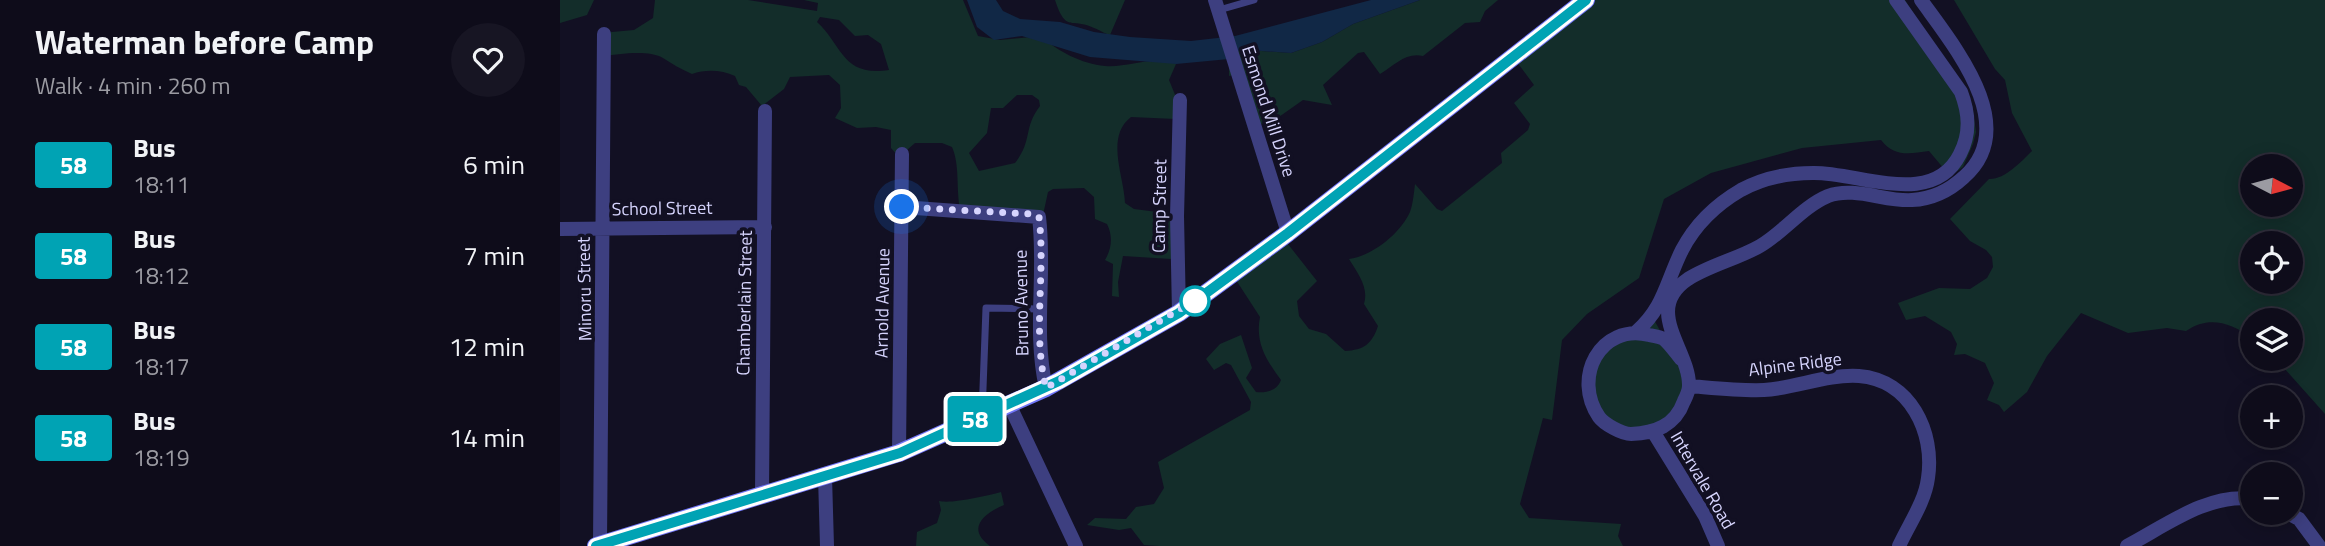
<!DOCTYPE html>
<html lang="en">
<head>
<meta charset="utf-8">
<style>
  :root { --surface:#0e0c1a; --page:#171523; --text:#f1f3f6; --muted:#9b9ba2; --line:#2e2c39 }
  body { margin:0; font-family:"Titillium Web",sans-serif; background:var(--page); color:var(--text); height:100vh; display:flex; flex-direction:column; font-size:26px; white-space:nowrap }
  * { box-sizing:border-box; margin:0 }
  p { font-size:23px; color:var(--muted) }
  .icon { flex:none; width:38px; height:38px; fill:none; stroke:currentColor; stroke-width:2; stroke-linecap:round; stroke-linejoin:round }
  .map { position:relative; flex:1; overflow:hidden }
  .sheet { display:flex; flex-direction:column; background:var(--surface); width:560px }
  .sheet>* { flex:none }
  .badge { padding:0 14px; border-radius:5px; font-size:24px; line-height:46px }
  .needle { width:46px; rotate:96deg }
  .buttons { position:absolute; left:1680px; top:154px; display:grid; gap:14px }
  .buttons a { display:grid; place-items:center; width:63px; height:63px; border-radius:50%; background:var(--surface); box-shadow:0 4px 18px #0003,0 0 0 2px var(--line); font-size:35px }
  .you { position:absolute; width:35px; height:35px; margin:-18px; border:5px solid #fff; border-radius:50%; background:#1a73e8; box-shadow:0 0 0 10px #1a73e833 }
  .map>.badge { position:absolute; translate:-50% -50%; box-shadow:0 0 0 4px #fff }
  .round { display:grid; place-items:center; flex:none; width:74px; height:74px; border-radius:37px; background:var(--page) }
  .summary { display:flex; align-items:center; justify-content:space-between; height:119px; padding:0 35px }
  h1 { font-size:33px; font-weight:700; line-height:52px }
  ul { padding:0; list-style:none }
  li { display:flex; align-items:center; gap:21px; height:91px; padding:0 35px }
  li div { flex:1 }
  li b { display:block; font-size:26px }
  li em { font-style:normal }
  li .badge { min-width:77px; font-weight:700; text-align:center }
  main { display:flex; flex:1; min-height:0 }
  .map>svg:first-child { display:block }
</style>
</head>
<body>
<main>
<section class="sheet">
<div class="summary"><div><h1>Waterman before Camp</h1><p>Walk · 4 min · 260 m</p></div><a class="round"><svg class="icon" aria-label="heart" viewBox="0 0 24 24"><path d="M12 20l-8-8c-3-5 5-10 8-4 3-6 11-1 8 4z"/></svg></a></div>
<ul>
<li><span class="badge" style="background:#00a3b4;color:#fff">58</span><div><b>Bus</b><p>18:11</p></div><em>6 min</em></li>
<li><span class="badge" style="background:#00a3b4;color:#fff">58</span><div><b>Bus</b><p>18:12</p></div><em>7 min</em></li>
<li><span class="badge" style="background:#00a3b4;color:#fff">58</span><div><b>Bus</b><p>18:17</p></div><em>12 min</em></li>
<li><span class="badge" style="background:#00a3b4;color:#fff">58</span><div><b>Bus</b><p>18:19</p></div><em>14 min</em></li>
</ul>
</section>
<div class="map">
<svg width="1765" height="546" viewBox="0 0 1765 546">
  <rect width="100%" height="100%" fill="#121023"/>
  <path fill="#132d2a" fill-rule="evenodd" d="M0 0H34L27 15 0 23Z
    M95 0H188L257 11 258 3 244 0H403L418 36 440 40 481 36C497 51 522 64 545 66 568 68 593 55 616 64L609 80 618 102 616 119 571 117C545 137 564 176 565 203L574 209 613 214 611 259 563 256 558 282 559 297 552 296 553 264 545 260C552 248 553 236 547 224L535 219 534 197 524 188 493 189 488 192 483 215 400 209C396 189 400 165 392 147L382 143H355L339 157 331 148V130L316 127 297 128 275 118 281 108 280 85 269 75 230 77 224 89 202 106 186 87 179 85 175 76C162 70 146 69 132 74 121 69 112 64 103 58 86 49 59 55 41 56V33L74 30 93 18ZM260 17 279 20 295 36 308 35 321 44 329 70C282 77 283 46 257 22ZM457 95H472L479 100 480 106C463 128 473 140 455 163L419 171 409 153 427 133 431 108H443Z
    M495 0H565L550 35C543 33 540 30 534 28 512 17 506 34 495 0Z
    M860 0H938L925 11 920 22 905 23 863 56C846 52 835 65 820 74L804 52 798 53 763 85 772 105 743 100 716 119 692 127 673 75 669 76V52L688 50 731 53 762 42 793 24Z
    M1028 0H1345L1412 104 1416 132 1413 144 1403 167 1390 176 1369 151C1349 154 1334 157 1321 140L1242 148 1151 173 1104 199 1079 278 1027 314 1002 340 992 420 983 418 960 504 969 518 1061 524 1058 536 1063 546H599L584 545 571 528 559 530 527 525 535 518 566 519 576 507 594 504 604 488 598 462 690 410 691 402 671 365 666 363 654 370 646 359 660 344 681 335 692 368 686 378 696 392C706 393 717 391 721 380 706 360 695 342 700 317L676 280 724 239 757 281 737 301 739 316 749 329 766 334 785 351C804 350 812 344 818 326L804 304C809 287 798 274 789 259 812 256 840 234 850 212 853 204 854 192 855 184L877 209 882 211 942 163 941 153 968 130 970 124 954 103 974 85 954 58Z
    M1394 0H1765V414L1716 359H1731V320H1692V337C1670 323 1649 315 1626 331L1607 328 1568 333 1521 313 1487 356 1467 392 1444 412 1439 405 1427 400 1434 383 1425 363 1405 354 1394 355 1397 344 1391 332 1365 316 1346 320 1338 303 1379 288 1410 289 1427 278 1433 267 1432 257 1426 250 1410 241 1390 219 1429 179C1444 180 1461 162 1472 151L1452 113 1445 80 1435 69ZM1692 166H1731V205H1692ZM1692 243H1731V282H1692Z
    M1093 318 1133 389 1106 430 1047 426 1026 378 1043 340Z
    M441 492 444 505C425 513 405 528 430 546H356L357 532 377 523 381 510 379 501C392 504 426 496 441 492Z"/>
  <path fill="#112846" d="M407 0H436L443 11 460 19 500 22 534 32 570 37 631 41 675 36 811 0H860L793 24 762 42 731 53 688 50 669 52V59L616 64 530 57 462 36 434 40 417 27Z"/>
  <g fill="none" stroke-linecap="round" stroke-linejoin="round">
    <path stroke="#3d3f80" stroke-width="7" d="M659 10 694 0
      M422 415 426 308 479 309"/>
    <path stroke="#3d3f80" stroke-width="14" d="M655 0 728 233
      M342 207 479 217C486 274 473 331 486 388
      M0 229 205 227
      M619 313 617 216 620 100
      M1076 332C1104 308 1106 282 1122 250 1135 225 1157 204 1181 190 1203 178 1228 173 1253 173 1299 172 1373 209 1400 154 1411 133 1409 113 1401 92L1336 0
      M1121 359C1116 353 1110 344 1104 339 1100 337 1094 336 1089 335 1040 323 1012 378 1039 417 1044 424 1062 434 1071 434 1095 433 1115 426 1124 401 1126 397 1129 390 1129 386 1130 350 1082 310 1128 279 1150 265 1177 259 1200 246 1224 232 1242 207 1268 196 1294 186 1326 202 1352 200 1372 199 1390 190 1404 177 1462 126 1393 45 1361 0
      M1129 386C1154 388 1180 391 1204 390 1237 388 1266 374 1299 376 1350 380 1375 432 1368 478 1365 502 1349 524 1339 546
      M449 404 516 546
      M1094 433 1145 516 1158 546
      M339 453 342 154
      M265 476 267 546
      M202 495 205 111
      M1728 513 1739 519 1759 546
      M40 544 44 34
      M1567 546C1605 526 1648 493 1692 499"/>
    <path stroke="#7076f8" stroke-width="18" d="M36 546 339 453 486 388 619 313 728 233 1026 0"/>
  </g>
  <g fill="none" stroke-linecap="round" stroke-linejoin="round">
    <g stroke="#fff" stroke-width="16">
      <path id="line" d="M36 546 340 453 499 381 619 313 728 233 1026 0"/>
    </g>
    <use href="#line" stroke="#00a3b4" stroke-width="10"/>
    <path stroke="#d6d4fd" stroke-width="7" stroke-dasharray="0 12.6" d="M342 207 471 214 479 217C486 274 472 332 486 388L639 298 635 301"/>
  </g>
  <circle fill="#fff" stroke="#00a3b4" stroke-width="3.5" cx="635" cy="301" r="14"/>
  <g text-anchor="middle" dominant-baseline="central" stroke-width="7" stroke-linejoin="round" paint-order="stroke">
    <g font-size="18" fill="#d6d4fd" stroke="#121023">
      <text transform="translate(709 111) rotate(72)">Esmond Mill Drive</text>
      <text transform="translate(599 206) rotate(-89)">Camp Street</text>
      <text transform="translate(102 208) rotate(-1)">School Street</text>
      <text transform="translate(24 289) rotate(-91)">Minoru Street</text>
      <text transform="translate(184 303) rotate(-89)">Chamberlain Street</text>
      <text transform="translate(322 303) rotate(-89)">Arnold Avenue</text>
      <text transform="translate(461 303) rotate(-91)">Bruno Avenue</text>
      <text transform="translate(1235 364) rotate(-7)">Alpine Ridge</text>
      <text transform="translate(1143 480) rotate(60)">Intervale Road</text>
    </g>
  </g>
</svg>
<div class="buttons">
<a><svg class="needle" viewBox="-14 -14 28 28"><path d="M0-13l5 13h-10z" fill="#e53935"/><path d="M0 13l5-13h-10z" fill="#9b9ba2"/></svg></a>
<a><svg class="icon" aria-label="locate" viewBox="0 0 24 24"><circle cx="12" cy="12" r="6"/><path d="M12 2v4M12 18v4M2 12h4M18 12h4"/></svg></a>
<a><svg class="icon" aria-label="layers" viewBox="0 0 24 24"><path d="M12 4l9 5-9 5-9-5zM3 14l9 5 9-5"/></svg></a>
<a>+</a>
<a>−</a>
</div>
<div class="you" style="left:342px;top:207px"></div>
<b class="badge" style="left:415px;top:419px;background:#00a3b4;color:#fff">58</b>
</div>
</main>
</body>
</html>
